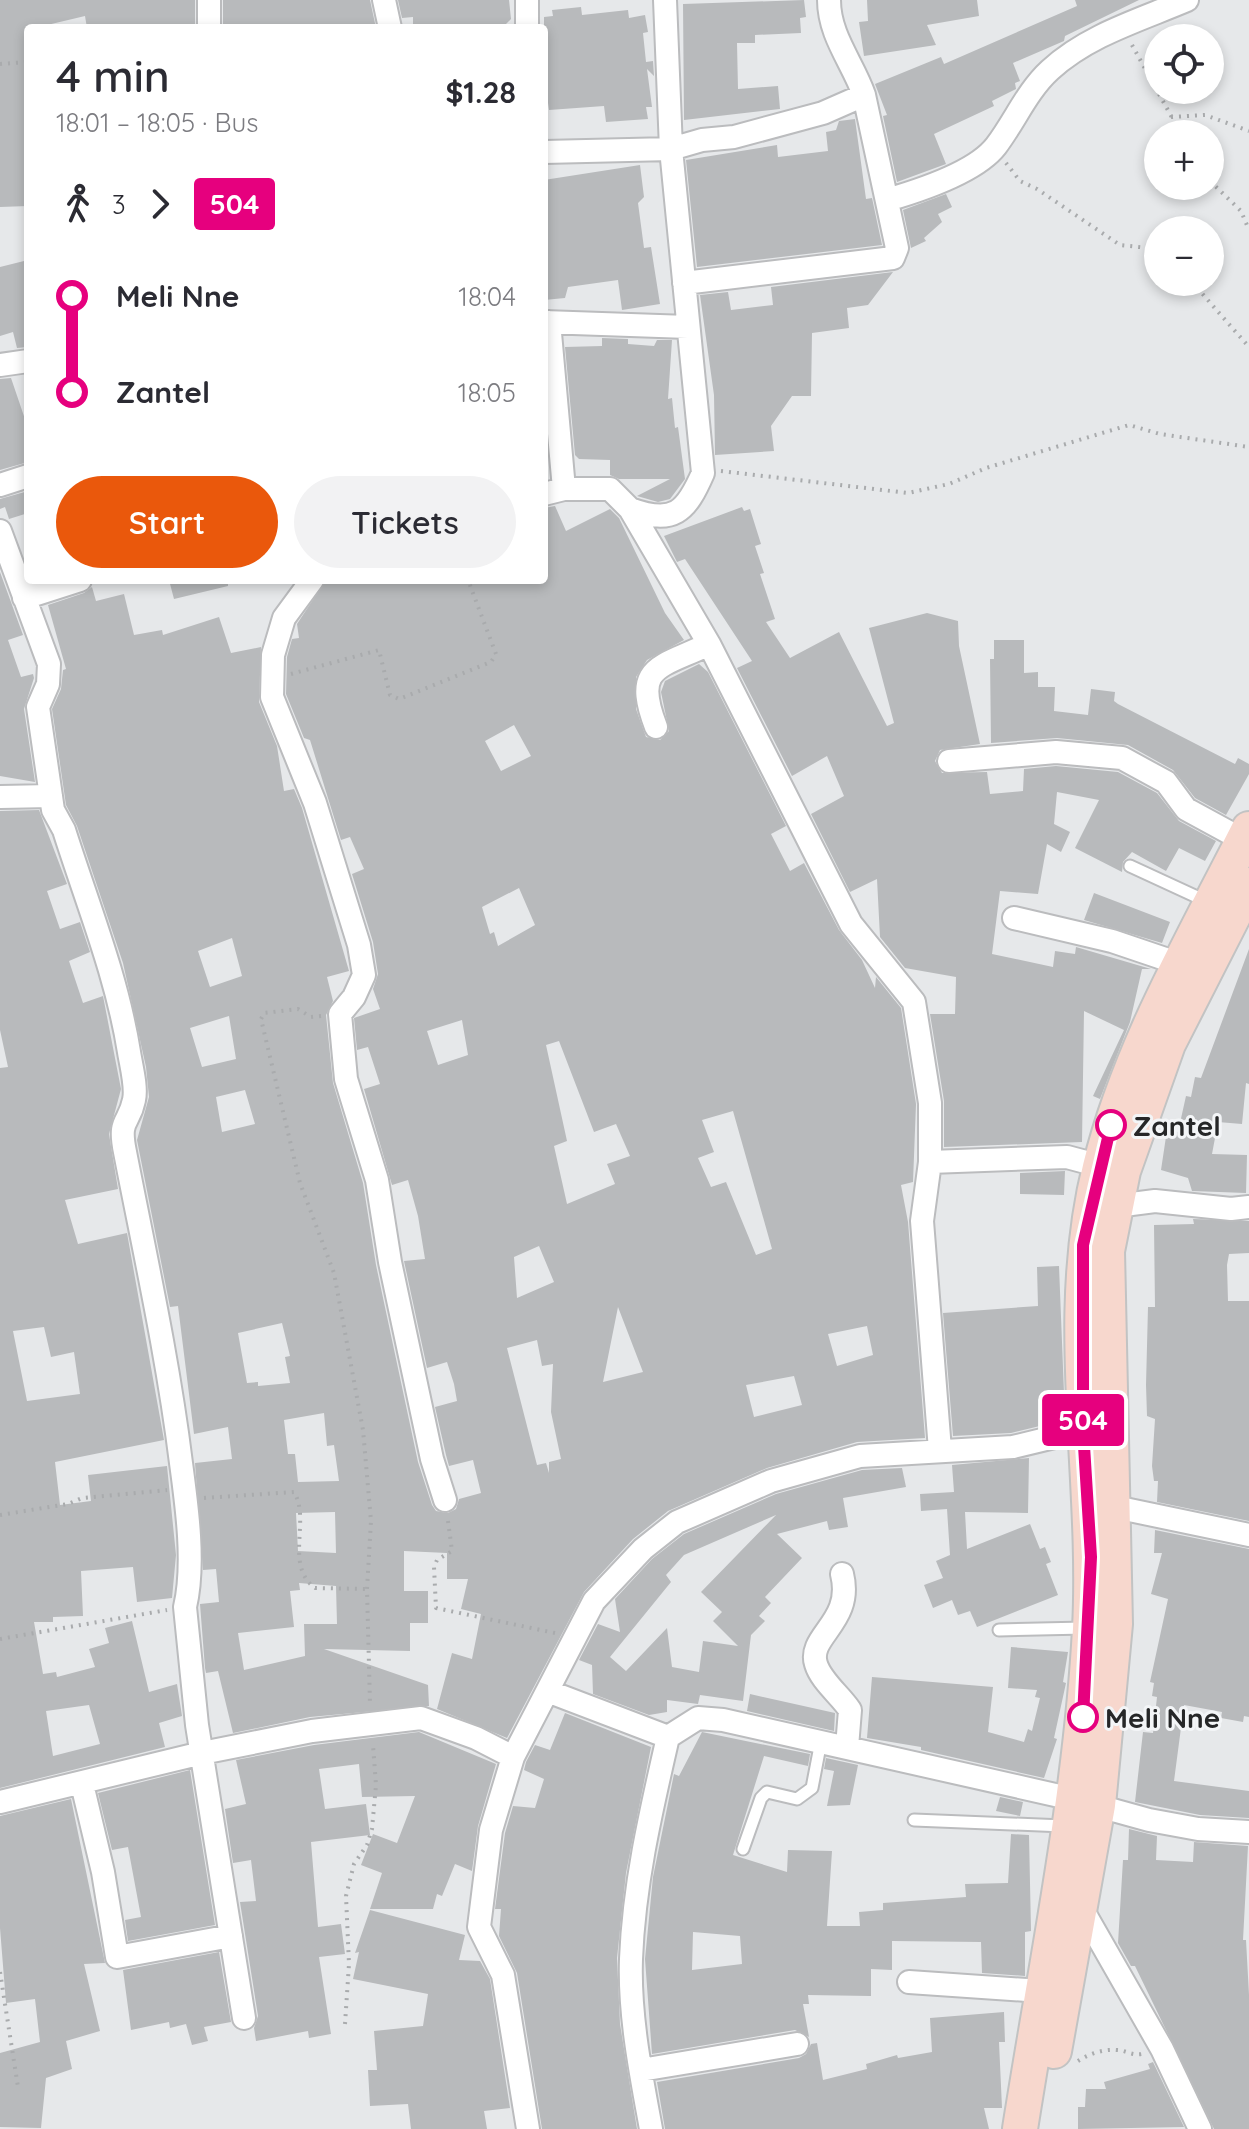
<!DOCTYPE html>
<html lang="en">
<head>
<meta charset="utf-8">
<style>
  :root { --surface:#fff; --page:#f2f2f3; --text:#2b2b33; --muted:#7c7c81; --accent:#ea580c }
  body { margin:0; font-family:Quicksand,sans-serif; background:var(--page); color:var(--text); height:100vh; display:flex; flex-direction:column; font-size:30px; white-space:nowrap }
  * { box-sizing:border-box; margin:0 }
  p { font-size:26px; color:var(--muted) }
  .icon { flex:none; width:44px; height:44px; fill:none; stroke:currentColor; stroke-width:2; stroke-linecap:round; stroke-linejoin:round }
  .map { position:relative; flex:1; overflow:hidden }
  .details { position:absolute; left:24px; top:24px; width:524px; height:560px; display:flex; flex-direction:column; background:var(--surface); border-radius:8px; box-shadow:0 4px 12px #0003 }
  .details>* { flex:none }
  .badge { padding:0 16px; border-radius:6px; font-size:28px; line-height:52px }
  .tools { position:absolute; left:1144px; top:24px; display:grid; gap:16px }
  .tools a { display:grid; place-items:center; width:80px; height:80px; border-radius:50%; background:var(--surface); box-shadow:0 4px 12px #0003; font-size:40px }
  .map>.badge { position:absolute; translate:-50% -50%; box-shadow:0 0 0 4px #fff }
  .legs { display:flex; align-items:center; gap:12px; height:88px; padding:0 32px; font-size:26px }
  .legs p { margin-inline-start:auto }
  .headline { display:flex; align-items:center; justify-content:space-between; height:136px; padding:0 32px }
  h1 { font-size:44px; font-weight:600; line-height:60px }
  .cta { display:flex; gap:16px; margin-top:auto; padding:16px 32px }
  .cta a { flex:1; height:92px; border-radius:48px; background:var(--accent); color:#fff; font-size:32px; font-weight:600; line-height:92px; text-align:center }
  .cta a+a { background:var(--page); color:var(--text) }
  ul { padding:0 32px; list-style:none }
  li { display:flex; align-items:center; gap:28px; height:96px; font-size:30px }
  li i { display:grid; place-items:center; width:12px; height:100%; margin:0 10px; background:currentColor }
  li i::after { content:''; width:20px; height:20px; margin:-10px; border:6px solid; border-radius:50%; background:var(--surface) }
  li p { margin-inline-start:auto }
  li:first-child i { background:linear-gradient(#0000 50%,currentColor 0) }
  li:last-child i { background:linear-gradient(currentColor 50%,#0000 0) }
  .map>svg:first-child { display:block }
</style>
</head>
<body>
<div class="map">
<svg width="1249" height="2129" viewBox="0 0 1249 2129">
  <rect width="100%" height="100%" fill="#e6e8ea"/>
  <path fill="#b8babc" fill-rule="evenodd" d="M0 0H195V28H87L85 16 26 30 28 206 0 207Z
    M223 0H370L376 28H223Z
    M398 0H509L511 19 502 28H413V17L402 18Z
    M804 0 806 17 800 18 801 33 755 35V43H737L738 89 778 86 780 109 684 120 683 4Z
    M867 0H977L979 16 927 25 936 45 864 56 859 22 868 21Z
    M1075 0H1139L1065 36 1064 41 1013 63 1020 81 1015 83 1016 89 992 101 994 106 934 134 946 164 897 182 883 116 887 115 875 84 941 57 944 64 1077 6Z
    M581 7 582 15 628 10 629 18 645 15 648 32 643 33 646 62 653 61 654 76 647 69 652 107H646L648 119 606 122 604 106 549 110 544 74V17L553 16 552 10Z
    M855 119 866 199 872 198 882 245 697 267 686 160 777 145 778 157 828 151 826 132 836 130 839 121Z
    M640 165 644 197 638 203 644 248 651 247 660 304 622 310 618 280 568 287 565 298 544 300V180Z
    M946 194 952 207 938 214 942 222 924 238 926 241 911 248 903 210Z
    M28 260V347L17 348 13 332 0 336V267Z
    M893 272 868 305 847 308 849 328 812 333 811 396H792L771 426 774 451 715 455 714 395 700 295 728 292 731 310 773 305 771 287Z
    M602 338 628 339V344L654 346 657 340H672L668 399 672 398 675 428 678 427 685 479 670 499 658 502 637 496 670 479H619L610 475V460L579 459 575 455 565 347 602 346Z
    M11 378 28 428V462L0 470V379Z
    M28 491V513L9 519 5 507 0 509V499Z
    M555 506 566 531 610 509 619 518 665 613 684 640 647 660 636 677V709L646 737 660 740 669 731 661 692 665 681 699 664 708 672 786 826 771 834 790 871 804 863 839 930 862 960 875 988 876 977 901 1008 916 1104 913 1182 901 1185 908 1222 925 1438 857 1442 767 1468 668 1511 633 1539 584 1592 507 1738 437 1709 452 1653 472 1659 481 1614 461 1609 468 1579H447V1553L404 1551V1591H428V1623H410V1651L324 1649 428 1685 429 1706 310 1717 233 1733 218 1671 206 1673 205 1668 200 1604 219 1602 216 1569 203 1570 195 1463 232 1459 228 1427 194 1434 178 1306 170 1307 137 1140 149 1097 146 1067 123 963 77 826 66 805 52 709 61 689 63 670 66 669 48 605 84 593 92 587 96 601 124 594 134 635 162 630 163 635 219 617 231 653 261 647 259 702 277 746 284 791 294 789 302 808 349 971 327 977 333 1001 326 1015 333 1083 363 1183 376 1265 418 1462 432 1505 436 1511 448 1513 456 1509 459 1499 481 1493 473 1460 449 1466 446 1455 435 1407 457 1401 454 1384 447 1362 427 1368 404 1261 425 1259 418 1216 408 1180 392 1185 364 1089 380 1084 368 1047 357 1050 354 1018 380 1009 373 989 378 974 373 942 352 874 364 869 350 837 341 840 310 740 304 738 286 694 287 657 292 639 299 638 297 624 326 580H544V508ZM514 725 531 756 501 771 485 741ZM519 888 535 925 498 946 494 932 490 934 482 907ZM232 938 242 976 210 987 198 951ZM229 1016 236 1059 202 1067 190 1028ZM462 1020 468 1055 438 1065 427 1031ZM559 1041 594 1132 616 1124 630 1156 607 1164 615 1184 567 1204 554 1146 567 1141 546 1045ZM245 1090 255 1124 222 1132 216 1097ZM733 1111 772 1249 756 1255 726 1182 711 1187 698 1158 714 1152 702 1120ZM539 1246 554 1282 517 1298 514 1257ZM618 1307 643 1372 603 1382ZM282 1323 290 1356 285 1357 290 1383 258 1386V1382L247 1383 238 1333ZM867 1326 873 1355 837 1366 828 1334ZM537 1340 542 1366 553 1364 551 1412 561 1459 549 1462V1473L546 1463 537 1465 507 1348ZM794 1376 802 1405 754 1417 746 1385ZM324 1413 327 1446 334 1445 339 1481 298 1482 295 1454H288L284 1420ZM335 1512 336 1553 298 1551 296 1513ZM299 1583 336 1586 337 1624H304L305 1656 244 1670 238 1633 294 1627 290 1591 300 1590Z
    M742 507 744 511 750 509 761 544 755 546 764 573 760 574 775 619 766 622 790 658 839 632 887 726 894 723 869 628 927 613 958 621 959 646 980 744 940 750 935 761 942 773 987 772 990 794 1023 791 1024 769 1056 766 1118 772 1157 793 1179 821 1216 841 1205 861 1179 848 1166 871 1132 852 1123 862 1122 872 1075 848 1099 800 1057 792 1054 824 1070 832 1061 852 1047 844 1038 894 1000 891 992 954 1053 967 1055 951 1075 954 1076 947 1151 969H1142L1130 1022 1100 1099 1093 1096 1124 1030 1084 1011 1082 1142 944 1147V1101L930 1014H955L956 977 905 968 880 937 877 879 850 892 811 814 844 796 827 756 792 776 737 668 752 661 685 559 677 562 664 536Z
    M0 572 23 635 8 640 21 677 33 674 34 678 24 709 35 782 0 776Z
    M169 580H228V586L174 599Z
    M994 640H1024V673L1038 672V687H1055L1054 711 1088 715 1091 689 1115 692 1114 701 1118 704 1235 764 1238 758 1249 764V774L1226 815 1195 798 1173 770 1128 745 1057 738 991 743 990 659H994Z
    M39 810 67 884 47 891 60 929 80 922 90 952 69 961 83 1003 103 996 121 1089 109 1134 118 1189 65 1200 78 1244 127 1233 164 1440 55 1462 60 1505 91 1501 88 1475 167 1466 176 1555 172 1598 137 1602 133 1567 81 1571 83 1616 53 1617V1622H34L43 1674 56 1672 57 1677 95 1667 89 1649 109 1643 105 1628 132 1621 149 1692 177 1684 182 1716 159 1723 165 1747 0 1788V1068L8 1067 0 1030V811ZM44 1327 51 1357 74 1352 80 1394 27 1401 13 1331ZM89 1705 100 1744 53 1756 46 1711Z
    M1094 893 1170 922 1162 943 1084 920Z
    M1249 949V1084L1246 1083 1242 1124 1218 1122 1212 1154 1247 1155 1246 1193 1192 1191 1188 1178 1161 1170 1167 1130 1178 1132 1186 1096 1191 1097 1195 1077 1201 1078Z
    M1065 1171 1064 1195 1020 1194V1173Z
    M1193 1219 1249 1221V1253L1229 1254 1227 1265 1228 1301H1249V1521L1157 1502 1158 1481H1154L1152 1466 1155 1419 1147 1416 1146 1385 1148 1307H1155L1154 1225 1194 1224Z
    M1059 1266 1064 1393 1043 1394 1044 1425 1011 1433 953 1436 943 1313 1038 1306 1037 1267Z
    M1029 1458 1028 1513 965 1512 967 1549 1030 1524 1040 1549 1045 1547 1051 1562 1046 1564 1058 1595 977 1627 970 1611 958 1615 952 1600 933 1608 924 1585 943 1578 936 1561 950 1555 947 1509 921 1511 920 1494 954 1492 952 1465Z
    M902 1468 906 1487 843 1498 848 1527 829 1530 827 1521 777 1534 802 1558 765 1597 771 1603 759 1616 765 1621 751 1635 743 1701 700 1695 698 1704 667 1700V1712L649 1715 593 1694 592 1665 579 1660 598 1624 620 1632 615 1599 652 1559 684 1534 776 1494 862 1470ZM776 1515 701 1592 722 1612 713 1621 738 1646 703 1641 699 1672 672 1667 667 1628 626 1671 610 1657 671 1582 666 1575 684 1555Z
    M1155 1530 1249 1549V1717L1244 1716 1243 1722 1221 1718 1222 1712 1184 1705 1174 1781 1249 1791V1818L1200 1815 1135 1802 1143 1732 1153 1733 1157 1697 1152 1696 1154 1683 1150 1682 1168 1599 1151 1594 1162 1553H1154Z
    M1011 1647 1068 1652 1063 1682 1066 1683 1054 1738 1057 1739 1044 1778 921 1750V1747L867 1738 872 1677 993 1687 988 1732 1024 1742 1028 1729 1032 1731 1040 1698 1035 1697 1037 1690 1008 1688Z
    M750 1694 835 1713 834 1731 747 1711Z
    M565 1713 651 1747 626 1873 617 1958 620 2024 637 2129H542L517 1973 499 1936 501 1909H495L505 1833 513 1806 535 1808 544 1779 524 1770 526 1762 535 1745 550 1750Z
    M419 1732 496 1764 478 1826 472 1871 455 1864 442 1896 437 1894 433 1909H370L382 1873 361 1865 373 1834 397 1843 415 1796 362 1797 359 1764 319 1769 325 1809 366 1804 370 1835 311 1842 318 1927 341 1924 345 1954 319 1957 331 2034 309 2038 308 2031 256 2041 254 2028 258 2016 240 1902 256 1901 251 1860 233 1863 225 1809 246 1804 236 1760 314 1745Z
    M702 1732 810 1754 808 1766 764 1756 733 1855 787 1872 788 1850 832 1851 827 1926H860L859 1912 883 1910V1903L966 1897 965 1884 1008 1883 1011 1834 1029 1835 1031 1931 1025 1932V1976L982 1973 981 1942 892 1941V1970L871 1969V1996L808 1995 809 2004H803L809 2037 795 2030 652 2054 645 1959 653 1877 674 1774 679 1776ZM693 1932 740 1936 742 1964 692 1970Z
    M826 1758 858 1765 850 1805 827 1806 834 1771 824 1769Z
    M190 1770 215 1925 128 1941 125 1920 141 1917 128 1847 112 1850 98 1793Z
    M1000 1797 1023 1802 1020 1816 996 1811Z
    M71 1799 105 1963 84 1964 100 2031 66 2041 72 2069 46 2078 41 2128 0 2127V2053L40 2042 35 1999 6 2003 0 1928V1816Z
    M1129 1829 1157 1836 1156 1860 1193 1862 1194 1842 1248 1846 1243 1940H1246L1249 1995V2129H1214L1135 1966H1131L1118 1943 1123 1860H1128Z
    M370 1910 465 1935 459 1960 480 1961 490 1979 510 2108 484 2111 487 2129H411L408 2104 370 2106 368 2070H377L374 2031 423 2026 428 1994 353 1979 359 1952 355 1953Z
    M219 1952 231 2022 204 2027 208 2041 192 2045 186 2024 170 2028 169 2022 131 2030 123 1970Z
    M1004 2012 1005 2042H999L1002 2108H984L989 2129H665L657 2082 799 2058 806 2054 811 2044 817 2043 823 2080 867 2069 866 2064 897 2055 898 2058 932 2052 930 2018Z
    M1153 2062 1184 2127 1078 2129V2107H1085L1086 2089H1106L1104 2082 1150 2069 1148 2064Z"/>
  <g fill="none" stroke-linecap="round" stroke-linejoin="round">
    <g stroke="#bbbcbe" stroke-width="15">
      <path id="service" d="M1130 866 1208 902
        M999 1630 1085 1628
        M914 1820 1064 1826
        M743 1849 761 1798 767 1792 797 1799 812 1788 821 1741"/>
    </g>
    <g stroke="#bbbcbe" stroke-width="26">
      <path id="minor" d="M209 0V28
        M384 0 390 28
        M527 28V0
        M544 152 671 149 702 140 734 137 823 113 864 95
        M887 200C918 191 976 172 996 146 1015 121 1027 91 1050 70 1088 35 1140 20 1187 0
        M684 283 893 258 897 248 864 95C853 63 829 36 829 0
        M544 322 688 327
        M549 322 564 489
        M0 365 28 361
        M0 485 28 476
        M544 494 564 489H610L630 509 709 644 851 924 914 1002 930 1103V1162L1067 1157 1112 1169
        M630 509C674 525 686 512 703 473L671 149 665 0
        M0 531 49 664 48 684 38 707 53 810 64 830C87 903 117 976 129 1052 131 1065 137 1087 134 1100 129 1125 118 1118 125 1152 145 1255 168 1358 181 1463 187 1507 195 1565 185 1607L197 1725 244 2018
        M312 580 284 618 273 655 272 697 315 803 359 945 364 975 354 997 340 1014 346 1079 377 1180 390 1262 432 1459 445 1500
        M24 598 80 580
        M656 727C632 665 660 668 709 644
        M949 761 1056 752 1122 758 1166 782 1186 809 1243 840
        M0 797 51 796
        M1014 918 1112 941 1180 964
        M930 1162 922 1221 940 1450
        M1116 1206 1155 1201 1231 1209 1249 1207
        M1115 1507 1249 1535
        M842 1574C854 1622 807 1636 816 1664 821 1681 840 1695 850 1710L847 1747
        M550 1692 668 1737
        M82 1784 103 1872 117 1957 231 1936
        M0 1802 202 1753 312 1731 421 1718 476 1738 513 1757
        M1082 1909 1162 2049 1200 2129
        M909 1982 1041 1991
        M641 2070 797 2044
        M528 2129 503 1975 479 1927 491 1830 513 1757 594 1601 643 1549 677 1522 771 1481 860 1456 1013 1447 1083 1430
        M651 2129C641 2075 629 2015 631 1959 634 1883 651 1811 668 1737L698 1718 723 1720 1073 1799 1149 1820 1198 1829 1249 1832"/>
    </g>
    <g stroke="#c2c3c3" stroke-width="38">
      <path id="primary" d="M1054 2051 1098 1805 1115 1624 1107 1251 1123 1171 1168 1044 1249 885
        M1020 2129C1046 1963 1081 1797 1090 1629 1098 1474 1062 1320 1100 1167 1129 1048 1194 938 1249 829"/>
    </g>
    <path stroke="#a9abad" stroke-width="4" stroke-dasharray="2 6" stroke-linecap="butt" d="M1132 45 1181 134
      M0 64 28 62
      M1171 117 1205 115 1249 131
      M1006 163 1020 181 1037 189 1120 245 1158 249
      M1210 181 1241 211 1249 230
      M1192 282 1249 347
      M721 471 908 493 949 484 986 468 1129 425 1160 434 1249 447
      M291 674 379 650 390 695 399 699 491 662 496 654 468 580
      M321 1016 311 1017 298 1009 264 1013 261 1019 300 1183 334 1273 363 1430 371 1521 367 1589 370 1704
      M204 1498 294 1492C311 1520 284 1565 315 1588L367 1589
      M0 1515 68 1504 82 1498 167 1490
      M448 1521 452 1551 437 1560 434 1567 436 1608 555 1633
      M0 1639 167 1610
      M0 1972 18 2087
      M345 2024 349 1964 346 1896 354 1864 367 1845 372 1829 376 1785 373 1745
      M1078 2061C1089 2054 1103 2049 1116 2050 1126 2050 1131 2056 1142 2054"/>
    <use href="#service" stroke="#fff" stroke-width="11"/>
    <use href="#minor" stroke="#fff" stroke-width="22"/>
    <use href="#primary" stroke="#f7d7cd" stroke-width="34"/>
  </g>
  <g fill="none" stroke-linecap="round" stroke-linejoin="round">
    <g stroke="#fff" stroke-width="18">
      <path id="line-1" d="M1083 1717 1091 1557 1083 1430V1245L1111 1125"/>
    </g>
    <use href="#line-1" stroke="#e6007e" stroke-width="12"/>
  </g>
  <g fill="#fff" stroke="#e6007e" stroke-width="4">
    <circle cx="1111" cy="1125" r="14"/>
    <circle cx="1083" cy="1717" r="14"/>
  </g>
  <g text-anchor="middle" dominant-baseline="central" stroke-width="6" stroke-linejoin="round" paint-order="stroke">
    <g font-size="28" font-weight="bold" fill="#262728" stroke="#f3f5f7" text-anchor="start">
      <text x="1133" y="1125">Zantel</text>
      <text x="1105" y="1717">Meli Nne</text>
    </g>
  </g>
</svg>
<div class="tools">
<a><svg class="icon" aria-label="locate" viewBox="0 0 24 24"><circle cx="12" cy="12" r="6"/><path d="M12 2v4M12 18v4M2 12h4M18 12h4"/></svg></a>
<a>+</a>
<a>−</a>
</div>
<b class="badge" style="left:1083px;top:1420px;background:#e6007e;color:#fff">504</b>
<section class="details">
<div class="headline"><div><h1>4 min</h1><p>18:01 – 18:05 · Bus</p></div><b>$1.28</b></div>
<div class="legs"><svg class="icon" aria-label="walk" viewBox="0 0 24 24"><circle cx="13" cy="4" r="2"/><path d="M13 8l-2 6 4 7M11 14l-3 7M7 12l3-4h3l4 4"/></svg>3<svg class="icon" aria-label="forward" viewBox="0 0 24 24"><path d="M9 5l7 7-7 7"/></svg><b class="badge" style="background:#e6007e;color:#fff">504</b></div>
<ul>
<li><i style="color:#e6007e"></i><b>Meli Nne</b><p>18:04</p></li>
<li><i style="color:#e6007e"></i><b>Zantel</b><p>18:05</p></li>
</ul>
<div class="cta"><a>Start</a><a>Tickets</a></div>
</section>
</div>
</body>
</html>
